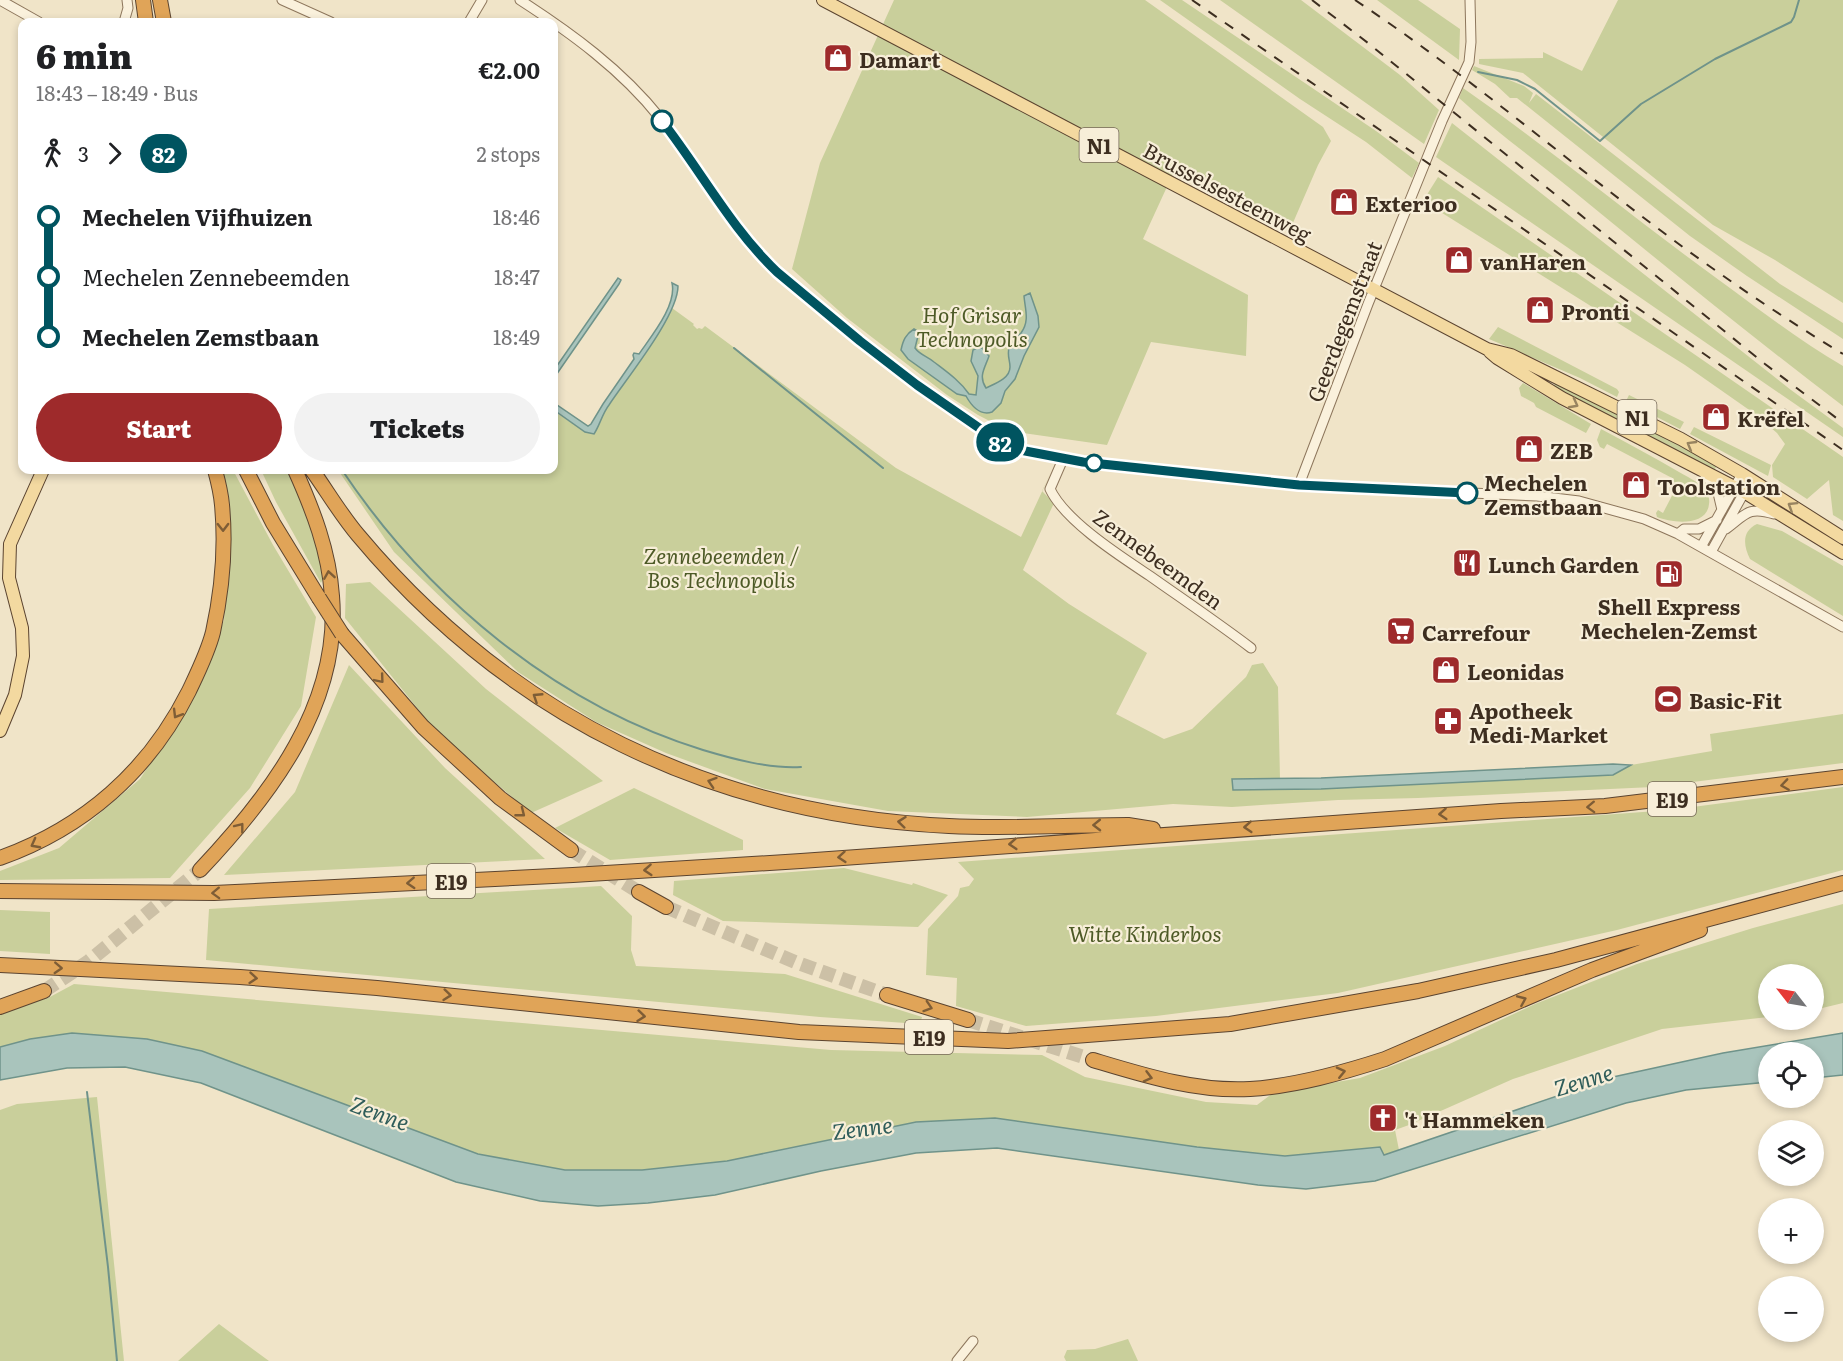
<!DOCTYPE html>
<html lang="en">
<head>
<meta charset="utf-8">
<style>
  :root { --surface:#fff; --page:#f2f2f2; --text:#202124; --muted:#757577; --accent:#9e2a2b }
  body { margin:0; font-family:Literata,serif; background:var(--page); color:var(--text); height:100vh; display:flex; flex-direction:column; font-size:22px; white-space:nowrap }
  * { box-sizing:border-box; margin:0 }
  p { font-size:20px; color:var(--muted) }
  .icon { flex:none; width:33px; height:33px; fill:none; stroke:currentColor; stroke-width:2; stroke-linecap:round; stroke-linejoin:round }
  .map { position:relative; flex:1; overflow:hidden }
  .panel { position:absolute; left:18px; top:18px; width:540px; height:456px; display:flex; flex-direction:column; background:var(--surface); border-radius:12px; box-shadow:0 3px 9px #0003 }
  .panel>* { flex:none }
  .badge { padding:0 12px; border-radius:20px; font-size:21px; line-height:39px }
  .needle { width:39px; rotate:301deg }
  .tools { position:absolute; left:1758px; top:964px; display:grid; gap:12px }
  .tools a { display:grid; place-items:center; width:66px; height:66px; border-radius:50%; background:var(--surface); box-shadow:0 3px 9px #0003; font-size:30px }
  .map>.badge { position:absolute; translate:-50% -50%; box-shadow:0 0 0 3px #fff }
  .legs { display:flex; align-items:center; gap:9px; height:66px; padding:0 18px; font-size:20px }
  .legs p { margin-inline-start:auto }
  .summary { display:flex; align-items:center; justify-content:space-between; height:102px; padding:0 18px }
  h1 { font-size:33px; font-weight:800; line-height:45px }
  .cta { display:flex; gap:12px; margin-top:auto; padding:12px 18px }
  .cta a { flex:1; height:69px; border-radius:36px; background:var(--accent); color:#fff; font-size:24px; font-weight:800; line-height:69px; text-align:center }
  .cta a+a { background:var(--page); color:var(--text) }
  ul { padding:0 18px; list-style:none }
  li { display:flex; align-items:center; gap:21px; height:60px; font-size:22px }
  li i { display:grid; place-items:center; width:9px; height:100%; margin:0 8px; background:currentColor }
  li i::after { content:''; width:15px; height:15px; margin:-8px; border:4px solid; border-radius:50%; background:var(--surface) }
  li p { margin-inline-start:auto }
  li:first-child i { background:linear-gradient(#0000 50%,currentColor 0) }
  li:last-child i { background:linear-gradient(currentColor 50%,#0000 0) }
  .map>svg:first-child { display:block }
</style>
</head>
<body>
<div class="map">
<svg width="1843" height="1361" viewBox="0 0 1843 1361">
  <rect width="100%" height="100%" fill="#f0e4c8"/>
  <path fill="#c9cf9b" d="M894 0H1145L1323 127 1331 141 1318 165 1289 232 1177 165 1143 239 1248 295 1246 356 1151 342 1107 445 1009 431 978 415 947 395 847 318 792 269 820 163Z
    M1160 0H1182L1376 131 1419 163 1412 178 1366 142 1300 99Z
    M1220 0H1301L1400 75 1439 110 1424 144Z
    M1377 0H1418L1460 29 1459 60Z
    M1618 0H1843V303L1775 260 1713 225 1523 73 1479 64V59L1543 58V52L1582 71Z
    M1474 66 1524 86 1533 93 1529 103 1536 94 1780 284 1843 323V339L1747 276 1690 236 1517 98H1510L1495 84 1472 70Z
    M1463 88C1556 153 1642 225 1734 291 1769 317 1805 344 1843 366V406C1751 336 1661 263 1572 190 1534 159 1495 131 1459 98Z
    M1452 123 1791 390 1843 428V437L1436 157Z
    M1438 177 1843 457V521L1833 515 1829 480 1807 499 1773 477 1772 465 1785 444 1777 433 1755 414 1685 365 1423 201Z
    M672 308 694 324 693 325 697 329 699 328 702 329 705 326 896 468 1021 537 1052 470 1042 491 1054 503 1023 570 1069 604 1147 653 1116 714 1164 739 1192 729 1246 677 1252 665 1263 663 1278 687 1280 779H1233L1247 790 1613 775 1631 765 1712 751 1710 734 1843 714V763L1653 787 1418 798 1338 800 1232 807 1173 804 1027 817 888 811 765 789 666 753 596 722 518 672 394 552 338 470H554V411L585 432 597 429 601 416 648 350Z
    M1498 327 1617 389 1619 392 1617 397 1580 378 1489 339Z
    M1523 383 1591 424 1586 433 1536 407 1534 403 1521 396 1519 388Z
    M1555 383 1606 407 1717 465 1713 473 1580 402 1554 386Z
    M1629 395 1684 422 1680 429 1626 401Z
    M1694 427 1771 465 1768 476 1690 434Z
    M1601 429C1627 443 1654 457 1679 472 1687 477 1697 481 1703 487 1708 491 1710 499 1709 504 1707 527 1672 523 1657 517L1656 513 1658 510 1663 513 1676 488 1671 485 1674 479 1607 444 1604 449 1600 447 1597 440Z
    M222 470H233L273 545 316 617 301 706 250 788 170 878 0 880V871L59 848 140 779 196 692 224 620 229 520Z
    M261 470H291L318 551 323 579 321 583 276 502Z
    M1757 524 1782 531 1843 566V616L1750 559C1743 545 1742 531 1757 524Z
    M370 582 486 689 603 781 531 813 438 734 345 618 346 584Z
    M349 665 445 768 545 859 224 875 295 792Z
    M1843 787V870L1617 930 1338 993 1156 1016 1026 1026 956 1006 957 978 926 975 928 929 958 896 960 888 969 886 974 879 958 862 1670 810Z
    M634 788 743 840V850L610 860 555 828Z
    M844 868 912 885 913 883 948 895 918 927 723 921 673 895 674 881Z
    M601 886 632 916 631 950 636 966 785 974 922 1017 920 1024 820 1017 206 960 209 909Z
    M1843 904V1003L1814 1010V975H1768V1017L1662 1029 1513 1079 1409 1125 1395 1130 1399 1150 1384 1155 1379 1147 1285 1156 1197 1147 916 1122 727 1161 642 1170H565L478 1154 202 1051 147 1039 0 1047V1015L47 996 48 998 74 984 831 1050 1042 1055 1085 1077 1206 1102 1257 1105 1273 1093 1360 1078 1445 1046 1535 1004 1637 964 1753 928Z
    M0 910 50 912V954L0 951Z
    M97 1097 124 1361H0V1110L17 1104Z
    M219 1324 269 1361H178Z
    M1128 1339 1138 1361H1066L1064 1357 1067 1350 1095 1349Z"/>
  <path fill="#a9c4bc" stroke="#6f938a" stroke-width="1.5" d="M618 278 621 280 619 284 554 378V370Z
    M672 283 678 286C678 316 626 379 609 405 602 414 600 425 594 434L585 432 554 410V403L588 426 591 424 603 404 634 359 633 355 634 353 639 354C652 335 677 305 672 283Z
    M1030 293 1038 316 1039 327 1024 356 1015 379 1005 391 1001 403 992 412C980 416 971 405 966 396L957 394 908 359 901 350C903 340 906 334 914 329L919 332 915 348C920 355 927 356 934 362 947 372 960 381 969 394L976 395 978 376 971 361 973 350 977 348H982L989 356C985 368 978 376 986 388 994 384 1010 379 1010 367 1010 360 1007 356 1009 348 1012 341 1016 339 1021 333 1030 321 1025 309 1024 296Z
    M1613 764 1631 765 1613 775 1321 789 1233 790 1232 779 1321 778Z
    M72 1033 147 1039 202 1051 478 1154 565 1170H642L727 1161 916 1122 995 1118 1197 1147 1285 1156 1380 1147 1384 1155 1613 1077 1723 1053 1843 1033V1075L1814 1078V1053H1768V1082L1686 1090 1626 1103 1375 1181 1306 1189 1258 1185 997 1148 916 1153 821 1171 715 1195 648 1203 598 1206 540 1201 456 1182 201 1083 125 1067 67 1068 0 1080V1047L30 1039Z"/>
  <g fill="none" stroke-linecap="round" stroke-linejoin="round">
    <path stroke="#6f938a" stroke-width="2" d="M1478 72 1517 80 1535 89 1600 141 1641 104 1715 59 1791 22 1794 17 1799 0
      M734 348 883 468
      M342 470C427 597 556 705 703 750 733 759 770 769 801 767
      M87 1092 108 1267 117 1361"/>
    <path stroke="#ccc0a6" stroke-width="14" stroke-dasharray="14 7" stroke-linecap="butt" d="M571 850 639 892
      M666 907 795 962 887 995
      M44 991 89 961 200 870
      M968 1020 1093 1060"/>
    <g stroke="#8d765c" stroke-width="11">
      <path id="minor" d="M0 0 39 22
        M282 0 331 22
        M520 0C571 33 622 70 660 118 700 169 730 227 777 272L860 341 917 385 998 441 1020 450 1083 462 1299 485 1537 496 1579 501 1644 519 1678 534 1843 627
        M124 22 128 8 127 0
        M469 22 482 0
        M1063 459 1050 489C1065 521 1120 556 1150 576 1184 600 1218 623 1251 648
        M1704 473 1718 493 1722 510
        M1299 485 1368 304 1442 121 1469 62 1471 42 1470 0
        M1726 529C1746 514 1748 506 1774 514
        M1678 534 1684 529H1699L1717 520
        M1701 547 1742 474
        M1711 552 1751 480
        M957 1361 973 1341"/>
    </g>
    <g stroke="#5b4430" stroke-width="14">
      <path id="major" d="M823 0 1487 349 1511 355 1681 439 1742 474 1843 538
        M1490 352 1497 358 1562 398 1744 492 1843 553
        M0 731 15 695 23 656 22 628 9 578 10 544 43 470"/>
    </g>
    <g stroke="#5b4430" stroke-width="16">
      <path id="highway" d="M143 0 146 22
        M160 0 164 22
        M246 470 273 523 319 598
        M312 470C327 491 341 515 358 535 510 717 713 815 949 826 1008 829 1070 825 1128 825L1153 829
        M342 634 423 727 500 798 571 850
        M0 858C84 828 149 771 189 691 198 672 208 652 213 632 222 591 226 547 222 505 221 493 218 481 215 470
        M200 870C270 796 341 704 332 596 329 551 313 510 295 470
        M0 891 214 893 573 875 801 861 1501 811 1605 806 1843 777
        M639 892 666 907
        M0 965 240 977 377 988 799 1032 1008 1041 1230 1024 1418 991 1556 960 1843 883
        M887 995 968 1020
        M0 1007 44 991
        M1093 1060C1143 1075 1196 1092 1250 1089 1296 1086 1342 1073 1385 1059L1592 970 1700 930"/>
    </g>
    <use href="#minor" stroke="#faf1dc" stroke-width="9"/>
    <use href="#major" stroke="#f3d9a0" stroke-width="12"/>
    <use href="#highway" stroke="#e0a458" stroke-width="14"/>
    <path stroke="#3d2e20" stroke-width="2" stroke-dasharray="10 10" stroke-linecap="butt" d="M1192 0 1843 450
      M1312 0 1368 43 1765 364 1843 423
      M1355 0C1459 69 1553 149 1652 224 1714 271 1777 314 1843 354"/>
    <g stroke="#5b4430" stroke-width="16" stroke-linecap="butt">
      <path id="highway-bridge" d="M319 598 342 634"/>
    </g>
    <use href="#highway-bridge" stroke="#e0a458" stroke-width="14"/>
  </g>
  <defs><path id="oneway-chevron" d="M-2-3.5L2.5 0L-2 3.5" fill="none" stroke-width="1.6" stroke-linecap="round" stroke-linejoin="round" transform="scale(1.5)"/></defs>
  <g stroke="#988460">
    <use href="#oneway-chevron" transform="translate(1574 404) rotate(28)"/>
    <use href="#oneway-chevron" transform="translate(1691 445) rotate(-150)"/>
    <use href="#oneway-chevron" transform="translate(1792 506) rotate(-148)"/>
  </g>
  <g stroke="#7e5d36">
    <use href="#oneway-chevron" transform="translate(223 527) rotate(89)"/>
    <use href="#oneway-chevron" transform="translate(329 575) rotate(-99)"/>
    <use href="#oneway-chevron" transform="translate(380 679) rotate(50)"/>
    <use href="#oneway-chevron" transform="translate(537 697) rotate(-147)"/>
    <use href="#oneway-chevron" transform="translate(177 714) rotate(121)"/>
    <use href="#oneway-chevron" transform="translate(712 782) rotate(-162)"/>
    <use href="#oneway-chevron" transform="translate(1785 785) rotate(172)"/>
    <use href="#oneway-chevron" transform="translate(1591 807) rotate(178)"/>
    <use href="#oneway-chevron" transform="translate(521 813) rotate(38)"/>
    <use href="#oneway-chevron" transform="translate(1443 814) rotate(176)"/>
    <use href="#oneway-chevron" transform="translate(902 822) rotate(-174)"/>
    <use href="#oneway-chevron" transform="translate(1097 825) rotate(179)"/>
    <use href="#oneway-chevron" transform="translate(240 827) rotate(-52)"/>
    <use href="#oneway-chevron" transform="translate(1248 827) rotate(176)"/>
    <use href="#oneway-chevron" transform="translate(35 844) rotate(152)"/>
    <use href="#oneway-chevron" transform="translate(1013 844) rotate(176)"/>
    <use href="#oneway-chevron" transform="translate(842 857) rotate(175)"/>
    <use href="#oneway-chevron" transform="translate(648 870) rotate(176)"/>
    <use href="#oneway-chevron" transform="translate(411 883) rotate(177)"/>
    <use href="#oneway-chevron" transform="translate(216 893) rotate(178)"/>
    <use href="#oneway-chevron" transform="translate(58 968) rotate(3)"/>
    <use href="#oneway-chevron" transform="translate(253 978) rotate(5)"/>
    <use href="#oneway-chevron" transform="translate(447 995) rotate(6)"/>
    <use href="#oneway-chevron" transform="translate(1522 1000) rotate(-23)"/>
    <use href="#oneway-chevron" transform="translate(928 1007) rotate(18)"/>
    <use href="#oneway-chevron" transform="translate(641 1016) rotate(6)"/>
    <use href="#oneway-chevron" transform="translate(1341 1072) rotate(-13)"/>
    <use href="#oneway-chevron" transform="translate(1148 1077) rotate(15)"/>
  </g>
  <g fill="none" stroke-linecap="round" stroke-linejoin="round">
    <g stroke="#fff" stroke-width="14">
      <path id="line-1" d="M662 121C701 171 731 228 777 272L860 341 917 385 998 441 1020 450 1083 462 1299 485 1467 493"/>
    </g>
    <use href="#line-1" stroke="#005460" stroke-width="9"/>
  </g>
  <defs>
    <g id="shop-square" transform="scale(1.5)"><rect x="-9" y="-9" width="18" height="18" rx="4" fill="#9e2a2b" stroke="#f7eed8"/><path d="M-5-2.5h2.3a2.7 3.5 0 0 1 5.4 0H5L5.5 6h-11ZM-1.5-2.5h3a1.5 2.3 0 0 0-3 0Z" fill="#fff"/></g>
    <g id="restaurant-square" transform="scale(1.5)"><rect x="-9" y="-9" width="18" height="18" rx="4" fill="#9e2a2b" stroke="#f7eed8"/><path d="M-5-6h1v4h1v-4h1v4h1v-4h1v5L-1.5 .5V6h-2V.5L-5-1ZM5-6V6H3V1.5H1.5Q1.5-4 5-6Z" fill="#fff"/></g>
    <g id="fuel-square" transform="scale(1.5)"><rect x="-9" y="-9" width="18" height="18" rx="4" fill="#9e2a2b" stroke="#f7eed8"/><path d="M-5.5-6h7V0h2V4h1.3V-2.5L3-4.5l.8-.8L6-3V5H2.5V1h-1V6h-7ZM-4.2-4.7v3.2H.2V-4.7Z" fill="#fff"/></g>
    <g id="supermarket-square" transform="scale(1.5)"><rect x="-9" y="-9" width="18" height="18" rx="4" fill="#9e2a2b" stroke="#f7eed8"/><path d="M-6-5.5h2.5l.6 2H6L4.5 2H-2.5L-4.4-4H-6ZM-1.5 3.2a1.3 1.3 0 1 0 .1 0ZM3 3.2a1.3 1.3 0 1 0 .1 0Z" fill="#fff"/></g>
    <g id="stadium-square" transform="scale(1.5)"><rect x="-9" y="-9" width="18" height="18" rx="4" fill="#9e2a2b" stroke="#f7eed8"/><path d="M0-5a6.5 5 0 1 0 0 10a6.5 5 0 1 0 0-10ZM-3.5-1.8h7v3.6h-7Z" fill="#fff"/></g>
    <g id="pharmacy-square" transform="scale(1.5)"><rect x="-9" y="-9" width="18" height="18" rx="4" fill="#9e2a2b" stroke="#f7eed8"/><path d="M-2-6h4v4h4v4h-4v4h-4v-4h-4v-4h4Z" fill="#fff"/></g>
    <g id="church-square" transform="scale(1.5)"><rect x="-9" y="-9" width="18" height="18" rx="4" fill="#9e2a2b" stroke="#f7eed8"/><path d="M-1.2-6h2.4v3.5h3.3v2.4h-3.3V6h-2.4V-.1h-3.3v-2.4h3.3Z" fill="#fff"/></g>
  </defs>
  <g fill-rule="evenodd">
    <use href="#shop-square" x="838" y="58"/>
    <use href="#shop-square" x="1344" y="202"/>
    <use href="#shop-square" x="1459" y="260"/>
    <use href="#shop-square" x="1540" y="310"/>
    <use href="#shop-square" x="1716" y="417"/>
    <use href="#shop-square" x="1529" y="449"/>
    <use href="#shop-square" x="1636" y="485"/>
    <use href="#restaurant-square" x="1467" y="563"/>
    <use href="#fuel-square" x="1669" y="574"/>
    <use href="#supermarket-square" x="1401" y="631"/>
    <use href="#shop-square" x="1446" y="670"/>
    <use href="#stadium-square" x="1668" y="699"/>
    <use href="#pharmacy-square" x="1448" y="721"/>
    <use href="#church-square" x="1383" y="1118"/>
  </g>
  <g fill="#fff" stroke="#005460" stroke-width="3">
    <circle cx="662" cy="121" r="10"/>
    <circle cx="1094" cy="463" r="8"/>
    <circle cx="1467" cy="493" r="10"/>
  </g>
  <g text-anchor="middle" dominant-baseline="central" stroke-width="4.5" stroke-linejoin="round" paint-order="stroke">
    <g fill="#f7eed8" stroke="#756857" stroke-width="1.5">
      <rect x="1079.5" y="128" width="39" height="34" rx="4.5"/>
      <rect x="1617.5" y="400" width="39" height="34" rx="4.5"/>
      <rect x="1648" y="782" width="48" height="34" rx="4.5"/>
      <rect x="427" y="864" width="48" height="34" rx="4.5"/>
      <rect x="905" y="1020" width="48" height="34" rx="4.5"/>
    </g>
    <g font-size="20" font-weight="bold" fill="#3d2e20">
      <text x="1099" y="145">N1</text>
      <text x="1637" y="417">N1</text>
      <text x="1672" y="799">E19</text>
      <text x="451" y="881">E19</text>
      <text x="929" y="1037">E19</text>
    </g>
    <g font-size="21" font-weight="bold" fill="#3d2e20" stroke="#f7eed8" text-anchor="start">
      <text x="859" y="58">Damart</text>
      <text x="1365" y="202">Exterioo</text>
      <text x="1480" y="260">vanHaren</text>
      <text x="1561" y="310">Pronti</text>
      <text x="1737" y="417">Krëfel</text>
      <text x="1550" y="449">ZEB</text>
      <text x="1657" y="485">Toolstation</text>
      <text x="1488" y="563">Lunch Garden</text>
      <text x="1669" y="605" text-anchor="middle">Shell Express<tspan x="1669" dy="24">Mechelen-Zemst</tspan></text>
      <text x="1422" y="631">Carrefour</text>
      <text x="1467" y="670">Leonidas</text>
      <text x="1689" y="699">Basic-Fit</text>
      <text x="1469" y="709">Apotheek<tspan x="1469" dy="24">Medi-Market</tspan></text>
      <text x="1404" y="1118">'t Hammeken</text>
    </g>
    <g font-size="21" fill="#3d2e20" stroke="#f7eed8">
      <text transform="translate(1228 191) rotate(28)">Brusselsesteenweg</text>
      <text transform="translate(1343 321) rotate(-69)">Geerdegemstraat</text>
      <text transform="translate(1159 558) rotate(36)">Zennebeemden</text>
    </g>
    <g font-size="21" font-style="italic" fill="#4d5a26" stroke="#f7eed8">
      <text x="972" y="313">Hof Grisar<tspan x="972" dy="24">Technopolis</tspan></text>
      <text x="721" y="554">Zennebeemden /<tspan x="721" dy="24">Bos Technopolis</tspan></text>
      <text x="1145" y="932">Witte Kinderbos</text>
    </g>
    <g font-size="21" font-weight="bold" fill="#3d2e20" stroke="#f7eed8" text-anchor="start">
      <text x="1484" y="481">Mechelen<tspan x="1484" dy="24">Zemstbaan</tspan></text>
    </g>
    <g font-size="22" font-style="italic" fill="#2f5d5a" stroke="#f7eed8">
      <text transform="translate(1583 1079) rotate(-17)">Zenne</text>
      <text transform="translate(380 1112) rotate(20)">Zenne</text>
      <text transform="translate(862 1127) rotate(-7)">Zenne</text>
    </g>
  </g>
</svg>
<div class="tools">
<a><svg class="needle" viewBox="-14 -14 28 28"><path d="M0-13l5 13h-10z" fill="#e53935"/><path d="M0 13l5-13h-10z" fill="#757577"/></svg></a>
<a><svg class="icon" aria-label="locate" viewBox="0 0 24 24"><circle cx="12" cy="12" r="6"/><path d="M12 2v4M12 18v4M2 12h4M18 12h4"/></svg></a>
<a><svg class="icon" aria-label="layers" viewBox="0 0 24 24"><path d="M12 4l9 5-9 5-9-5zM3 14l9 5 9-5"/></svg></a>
<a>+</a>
<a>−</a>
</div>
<b class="badge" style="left:1000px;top:442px;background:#005460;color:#fff">82</b>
<section class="panel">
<div class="summary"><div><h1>6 min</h1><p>18:43 – 18:49 · Bus</p></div><b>€2.00</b></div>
<div class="legs"><svg class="icon" aria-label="walk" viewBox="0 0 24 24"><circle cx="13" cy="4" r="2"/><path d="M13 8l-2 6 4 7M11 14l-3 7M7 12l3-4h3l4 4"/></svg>3<svg class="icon" aria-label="forward" viewBox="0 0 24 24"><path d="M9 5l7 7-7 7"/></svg><b class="badge" style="background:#005460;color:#fff">82</b><p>2 stops</p></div>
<ul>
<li><i style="color:#005460"></i><b>Mechelen Vijfhuizen</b><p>18:46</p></li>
<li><i style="color:#005460"></i><span>Mechelen Zennebeemden</span><p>18:47</p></li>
<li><i style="color:#005460"></i><b>Mechelen Zemstbaan</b><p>18:49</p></li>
</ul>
<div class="cta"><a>Start</a><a>Tickets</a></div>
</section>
</div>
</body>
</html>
